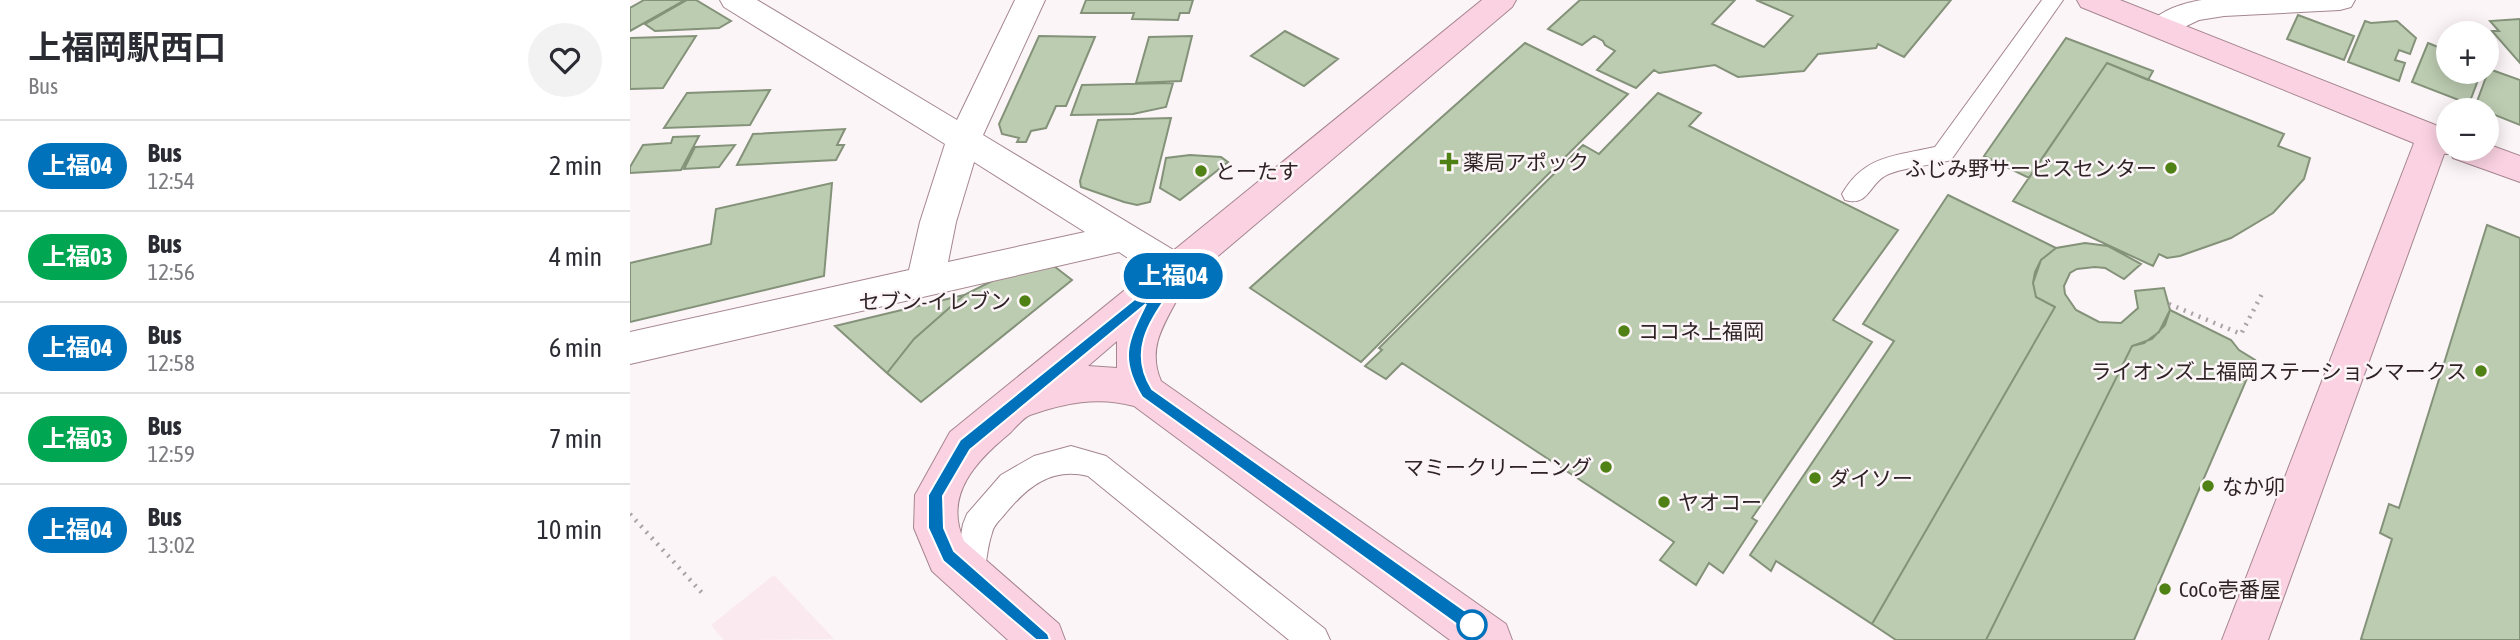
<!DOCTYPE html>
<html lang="en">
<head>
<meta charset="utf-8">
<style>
  :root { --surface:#fff; --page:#f2f2f3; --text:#2b2b33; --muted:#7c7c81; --line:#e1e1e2 }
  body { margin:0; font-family:"Asap Condensed","Noto Sans JP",sans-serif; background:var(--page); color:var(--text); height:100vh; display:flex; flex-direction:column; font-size:26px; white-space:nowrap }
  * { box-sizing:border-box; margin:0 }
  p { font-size:23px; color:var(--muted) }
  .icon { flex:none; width:38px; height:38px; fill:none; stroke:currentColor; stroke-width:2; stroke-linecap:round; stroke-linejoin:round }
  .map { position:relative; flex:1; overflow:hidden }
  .sheet { display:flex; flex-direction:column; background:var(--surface); width:630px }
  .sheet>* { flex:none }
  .badge { padding:0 14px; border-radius:23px; font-size:24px; line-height:46px }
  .controls { position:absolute; left:1806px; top:21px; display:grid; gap:14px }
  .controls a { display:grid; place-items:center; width:63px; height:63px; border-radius:50%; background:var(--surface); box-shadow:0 4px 18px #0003; font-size:35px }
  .map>.badge { position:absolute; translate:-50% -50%; box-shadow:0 0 0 4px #fff }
  .round { display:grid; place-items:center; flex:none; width:74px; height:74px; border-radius:37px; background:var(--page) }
  .head { display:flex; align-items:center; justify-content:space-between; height:119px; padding:0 28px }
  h1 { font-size:33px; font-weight:700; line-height:52px }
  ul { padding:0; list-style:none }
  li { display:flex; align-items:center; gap:21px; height:91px; padding:0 28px; border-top:2px solid var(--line) }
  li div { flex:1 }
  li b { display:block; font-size:26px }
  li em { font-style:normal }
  li .badge { min-width:77px; font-weight:700; text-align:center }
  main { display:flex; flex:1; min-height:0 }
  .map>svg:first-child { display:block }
</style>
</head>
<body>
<main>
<section class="sheet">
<div class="head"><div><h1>上福岡駅西口</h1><p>Bus</p></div><a class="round"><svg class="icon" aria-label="heart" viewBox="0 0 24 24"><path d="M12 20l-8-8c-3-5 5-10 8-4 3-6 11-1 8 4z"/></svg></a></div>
<ul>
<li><span class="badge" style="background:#0072bc;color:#fff">上福04</span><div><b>Bus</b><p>12:54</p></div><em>2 min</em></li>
<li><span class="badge" style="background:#00a651;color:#fff">上福03</span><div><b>Bus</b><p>12:56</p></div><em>4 min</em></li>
<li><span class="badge" style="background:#0072bc;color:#fff">上福04</span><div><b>Bus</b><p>12:58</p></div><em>6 min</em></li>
<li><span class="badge" style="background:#00a651;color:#fff">上福03</span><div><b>Bus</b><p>12:59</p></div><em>7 min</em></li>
<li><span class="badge" style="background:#0072bc;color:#fff">上福04</span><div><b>Bus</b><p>13:02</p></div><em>10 min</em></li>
</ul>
</section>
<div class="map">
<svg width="1890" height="640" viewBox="0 0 1890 640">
  <rect width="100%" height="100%" fill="#fcf5f7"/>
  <path fill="#fae9ee" d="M144 575 204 639 94 640 81 625Z"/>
  <path fill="#bcccb1" stroke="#839279" stroke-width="2" d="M14 0H55L0 31V8Z
    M57 0H66L101 21 89 28 25 31 15 24Z
    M456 0H563L559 13H550L548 20 502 19 504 13H451Z
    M950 0H1105L1082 24 1134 47 1163 16 1126 0H1321L1274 57 1248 44 1246 48 1188 54 1174 71 1108 77 1085 65 1029 73 1024 70 1006 88 967 70 985 51 975 45 973 41 964 36 952 45 918 29Z
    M1668 15 1724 36 1714 60 1657 39Z
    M1890 19V63L1862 31H1869L1860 21Z
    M1735 21 1741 23 1767 21 1786 38 1780 54 1769 50 1765 60 1775 63 1769 81 1718 62Z
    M655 31 708 59 674 86 621 56Z
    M66 36 33 88 0 89V38Z
    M409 36 465 37 436 106H426L416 128 401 131 396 142H387L389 138 372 134 369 124Z
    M562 36 551 81 506 83 519 37Z
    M1436 38 1523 71 1518 80 1477 63 1399 178 1354 156Z
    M895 43 998 94 731 362 620 288Z
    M1798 43 1818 51V72H1851L1839 104 1782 82Z
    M1477 63 1654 134 1648 146 1680 158 1674 179 1643 213 1601 238 1550 256 1537 258 1529 254 1523 266 1383 201Z
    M1859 69 1890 80V125L1845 107Z
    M543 83 536 107 503 114 441 115 452 85Z
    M140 90 120 125 34 128 57 93Z
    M1028 93 1071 113 1059 126 1268 230 1203 320 1242 342 1122 518 1127 521 1093 573 1079 563 1066 585 1030 560 1044 542 1005 516 772 363 756 379 735 366 752 350 749 348 953 145 969 154Z
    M541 118 520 202 507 205 494 202 451 187 450 181 468 120Z
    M215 129 207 145H214L206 160 107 165 123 134Z
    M69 136 51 170 0 173V167L13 145 41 143 43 137Z
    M105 145 89 167 54 169 65 147Z
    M560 155 591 157 598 162 550 200 530 188 536 158Z
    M202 183 194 276 0 322V263L81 244 86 209Z
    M1318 195 1426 248 1411 260 1403 283 1406 297 1425 307 1242 624 1146 561 1141 571 1120 555 1264 341 1233 324Z
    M1857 225 1890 238V640H1734L1731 639 1762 539 1750 533 1759 504 1769 508Z
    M1455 243 1478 246 1511 264 1494 279 1475 268 1465 267 1447 269 1440 273 1434 286 1435 294 1446 310 1469 322 1491 323 1508 308 1505 291 1534 288 1540 310 1535 325 1522 339 1502 346 1356 640H1266L1242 624 1425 307 1406 297 1403 283 1405 272 1411 260 1426 248Z
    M420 263 442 280 291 402 257 373 284 339 334 295 370 277Z
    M334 295 284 339 257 373 205 326Z
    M1540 310 1601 340 1609 350 1625 360 1504 640H1356L1502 346 1514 343 1529 332Z"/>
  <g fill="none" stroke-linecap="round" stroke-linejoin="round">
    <g stroke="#a5868f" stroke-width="2">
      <path id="lane" d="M1412 0H1433L1321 160C1304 165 1268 168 1255 176 1239 185 1238 207 1215 200L1212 194C1234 155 1266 156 1305 147Z
        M441 446 476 456 695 629 700 640H659L458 476C421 467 397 487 374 515 370 520 363 526 362 533 356 550 357 569 350 586L339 591 328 586 324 576 333 524 337 514 371 475 404 456Z"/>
    </g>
    <g stroke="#a5868f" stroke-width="2">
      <path id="street" d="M90 0H127L327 120 385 0H415L353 135 560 260 566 270 560 280C534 289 511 266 489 252L0 364V332L279 270 290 222 315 144 94 7ZM344 162 455 232 318 262 326 222Z
        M1572 0H1725L1721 7 1710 10 1594 16 1569 20 1533 37 1522 34 1518 27C1528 10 1554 3 1572 0Z"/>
    </g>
    <g stroke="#a5868f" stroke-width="2">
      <path id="secondary" d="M852 0H886L882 7 549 289 551 292C536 322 516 346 531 381L876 624 882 640H820L504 406C468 396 434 403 400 415 393 418 385 428 380 433 346 461 313 495 334 541L429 624 435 640H378L302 571 284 528 285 495 320 432ZM487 341V368L458 366Z
        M1447 0H1490L1818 130V149H1857V144L1890 156V182L1823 158 1821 154H1814L1638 640H1592L1784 143 1451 7Z"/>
    </g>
    <path stroke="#aca3a5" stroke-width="4.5" stroke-dasharray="2 6" stroke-linecap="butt" d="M1539 304 1611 334 1632 294
      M0 514 73 594"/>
    <use href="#lane" fill="#fff" fill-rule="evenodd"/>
    <use href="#street" fill="#fff" fill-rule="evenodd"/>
    <use href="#secondary" fill="#fbd2e2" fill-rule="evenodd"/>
  </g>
  <path fill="#0072bc" stroke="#fff" stroke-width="2" d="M547 265 554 270C532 309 493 342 522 389L848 620 850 625 848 631 842 633 836 631 512 397C489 359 497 342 516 304L340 450 313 496 314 528 324 551 418 634 420 640H406L313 561 298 528V495L330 440Z"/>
  <g fill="#4f8114" stroke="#fcf5f7" stroke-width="2.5">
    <path d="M815.5 151.5h7v7h7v7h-7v7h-7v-7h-7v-7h7z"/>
    <circle cx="1541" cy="168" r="7"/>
    <circle cx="571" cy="171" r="7"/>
    <circle cx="395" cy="301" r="7"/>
    <circle cx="994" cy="331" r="7"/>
    <circle cx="1851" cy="371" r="7"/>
    <circle cx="976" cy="467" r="7"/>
    <circle cx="1185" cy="478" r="7"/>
    <circle cx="1578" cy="486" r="7"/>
    <circle cx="1034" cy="502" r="7"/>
    <circle cx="1535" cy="589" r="7"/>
  </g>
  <circle fill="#fff" stroke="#0072bc" stroke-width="3.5" cx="842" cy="625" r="14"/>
  <g text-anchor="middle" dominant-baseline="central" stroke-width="5" stroke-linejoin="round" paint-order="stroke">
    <g font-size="21" fill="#2f2326" stroke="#fcf5f7" text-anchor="start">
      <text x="833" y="162">薬局アポック</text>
      <text x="1527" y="168" text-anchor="end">ふじみ野サービスセンター</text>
      <text x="585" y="171">とーたす</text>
      <text x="381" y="301" text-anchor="end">セブン-イレブン</text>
      <text x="1008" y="331">ココネ上福岡</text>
      <text x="1837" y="371" text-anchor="end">ライオンズ上福岡ステーションマークス</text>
      <text x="962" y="467" text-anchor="end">マミークリーニング</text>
      <text x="1199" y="478">ダイソー</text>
      <text x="1592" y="486">なか卯</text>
      <text x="1048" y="502">ヤオコー</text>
      <text x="1549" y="589">CoCo壱番屋</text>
    </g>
  </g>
</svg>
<div class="controls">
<a>+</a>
<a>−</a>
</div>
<b class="badge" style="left:543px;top:276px;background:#0072bc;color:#fff">上福04</b>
</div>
</main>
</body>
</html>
